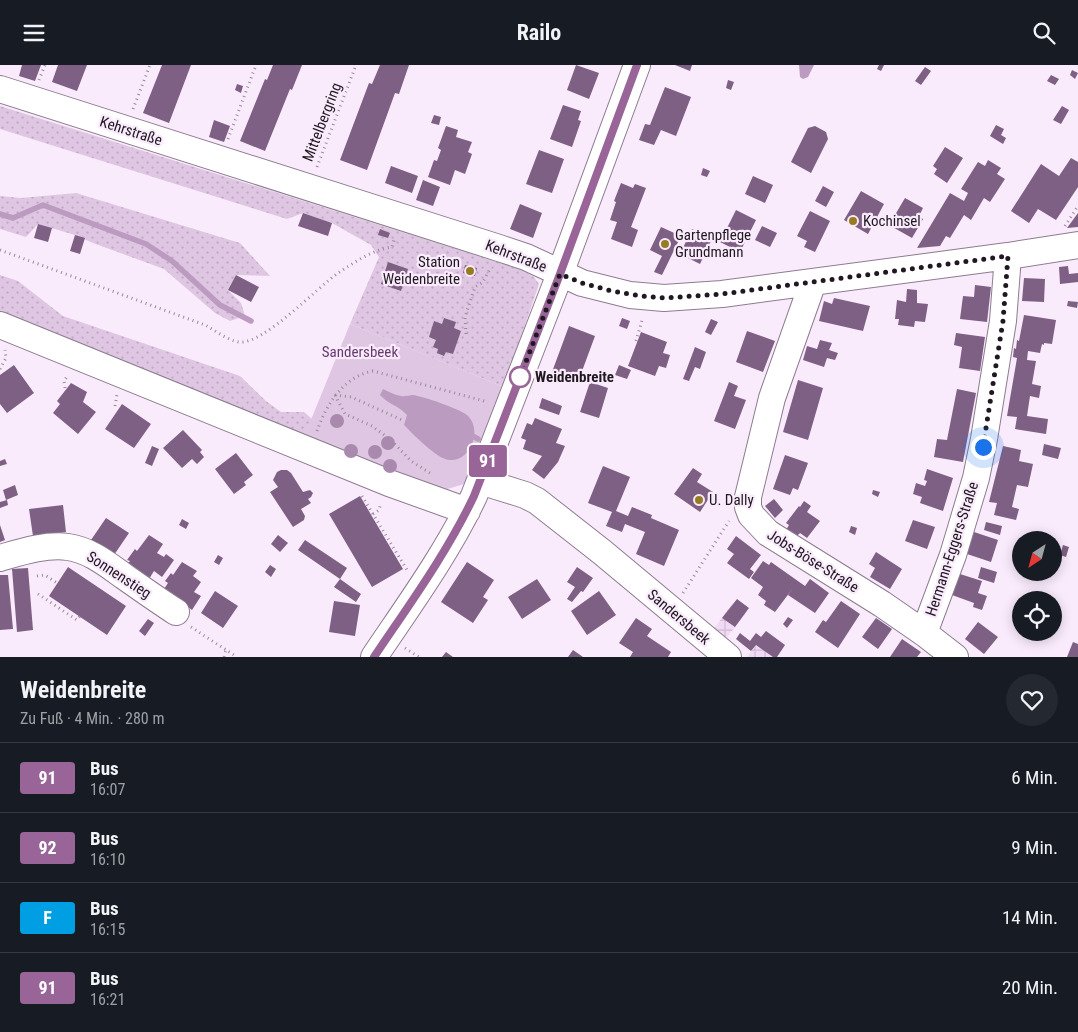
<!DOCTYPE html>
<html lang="de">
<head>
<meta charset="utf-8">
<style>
  :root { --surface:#171b24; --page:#242831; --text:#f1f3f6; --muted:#9ea1a6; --line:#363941 }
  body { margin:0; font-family:"Roboto Condensed",sans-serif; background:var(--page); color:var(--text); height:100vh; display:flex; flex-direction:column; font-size:19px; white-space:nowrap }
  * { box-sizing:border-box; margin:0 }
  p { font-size:16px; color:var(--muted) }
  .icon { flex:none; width:28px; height:28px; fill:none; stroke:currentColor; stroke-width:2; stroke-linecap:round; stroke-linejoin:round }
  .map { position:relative; height:592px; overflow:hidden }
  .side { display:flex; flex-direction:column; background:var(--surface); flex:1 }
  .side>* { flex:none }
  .badge { padding:0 10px; border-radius:4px; font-size:18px; line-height:32px }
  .needle { width:32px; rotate:216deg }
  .tools { position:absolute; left:1012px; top:466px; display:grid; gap:10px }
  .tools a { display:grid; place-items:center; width:50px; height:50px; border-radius:50%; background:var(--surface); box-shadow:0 2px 12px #0003; font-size:25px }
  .you { position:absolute; width:25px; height:25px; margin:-12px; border:4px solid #fff; border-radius:50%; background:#1a73e8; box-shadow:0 0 0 8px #1a73e833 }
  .map>.badge { position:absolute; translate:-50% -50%; box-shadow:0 0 0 2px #fff }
  .round { display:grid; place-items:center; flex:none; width:52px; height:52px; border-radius:26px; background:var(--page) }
  .headline { display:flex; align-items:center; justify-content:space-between; height:85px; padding:0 20px }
  h1 { font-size:24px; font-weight:700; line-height:38px }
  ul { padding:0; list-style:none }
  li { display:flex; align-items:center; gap:15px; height:70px; padding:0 20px; border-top:1px solid var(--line) }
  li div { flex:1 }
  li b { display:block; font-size:19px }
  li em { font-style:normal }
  li .badge { min-width:55px; font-weight:700; text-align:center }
  header { display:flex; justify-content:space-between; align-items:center; height:65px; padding:0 20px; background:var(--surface); font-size:22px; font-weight:700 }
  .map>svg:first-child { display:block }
</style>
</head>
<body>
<header><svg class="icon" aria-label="menu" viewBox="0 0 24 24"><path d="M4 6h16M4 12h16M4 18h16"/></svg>Railo<svg class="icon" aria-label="search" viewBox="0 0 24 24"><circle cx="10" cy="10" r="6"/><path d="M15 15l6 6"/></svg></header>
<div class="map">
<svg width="1078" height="592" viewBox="0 0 1078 592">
  <defs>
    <pattern id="industrial-grid" width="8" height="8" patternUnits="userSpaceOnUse" patternTransform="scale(1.25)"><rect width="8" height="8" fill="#f2daf6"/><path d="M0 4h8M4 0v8" fill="none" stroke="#cfbad3"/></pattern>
    <pattern id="grass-dots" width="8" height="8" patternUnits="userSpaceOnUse" patternTransform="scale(1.25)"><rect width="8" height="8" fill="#dfc6e3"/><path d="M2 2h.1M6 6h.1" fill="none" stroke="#bfa9c2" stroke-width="1.8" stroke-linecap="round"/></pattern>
  </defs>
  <rect width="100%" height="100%" fill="#faebfc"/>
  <path fill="url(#industrial-grid)" d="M732 539 745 549 725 575 713 565Z
    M766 566 785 580 777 592H747Z"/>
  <path fill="url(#grass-dots)" d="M0 41 520 204 534 212 539 219 504 322 350 259 379 192 371 180 332 158 303 148 287 154 0 64Z
    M76 128 240 178 270 211 236 210 228 225 241 238 245 251 230 256 215 248 164 204 93 178 75 170 38 159 26 172 0 164V131L21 133Z
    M0 210 18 216 63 251 240 311 266 336 281 347H304L312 354 304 372 0 250Z"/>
  <path fill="#dfc6e3" d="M350 259 504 322 467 418 441 426 304 372Z"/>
  <path fill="#bc9bc1" d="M799 0H814L808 12 803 14 800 12Z
    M383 324C389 327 395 330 401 331 405 332 409 330 413 330 422 331 460 344 467 350 483 364 471 397 449 395 437 394 413 369 404 360L407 350C399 341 388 339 380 330Z"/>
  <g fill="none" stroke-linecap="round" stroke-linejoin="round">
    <path stroke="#bc9bc1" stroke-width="5.5" d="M0 149 13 153 43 140 146 179 172 196 220 240 251 256
      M467 368 478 374"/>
  </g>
  <path fill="#7e6084" d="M22 0H41L35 16 19 11Z
    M58 0H87L77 26 52 17Z
    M162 0H191L169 58 143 48Z
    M273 0H302L292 25 290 24 265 86 240 76 265 14 267 15Z
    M380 0H409L399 29 395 28 367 105 340 95 369 18 372 19Z
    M576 0 599 8 589 34 567 25Z
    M675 0H692L690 6Z
    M879 0H884L881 6 877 4Z
    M925 2 931 6 921 20 915 16Z
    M1072 5 1078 8 1075 14 1070 10Z
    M1051 10 1059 14 1055 20 1047 16Z
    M728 15 734 17 731 25 726 23Z
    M237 19 243 21 241 28 235 25Z
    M665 22 691 32 676 71 661 65 654 80 639 75 645 59 650 60Z
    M563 40 581 46 578 55 581 56 572 82 550 74Z
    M1062 41 1069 45 1061 59 1053 55Z
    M434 50 441 52 439 60 431 58Z
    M214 55 230 61 224 77 209 72Z
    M996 60 1004 64 1001 70 1006 73 1003 79 990 71Z
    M446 61 458 65 456 72 472 77 468 87 472 89 465 109 455 105 450 120 428 112 434 95 437 96 441 85 438 83Z
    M815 61 826 67 828 74 811 108 791 97 808 63Z
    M312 73 322 77 318 85 309 81Z
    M945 82 963 93 947 118 934 109 937 104 933 101Z
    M539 85 564 94 552 128 526 119Z
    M1071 93 1078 97V122L1056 155 1038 144 1029 158 1011 146 1041 99 1059 111Z
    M988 95 1001 103 997 109 1005 114 990 137 984 133 971 155 964 150 950 173 946 171 940 181 917 183 950 128 964 136 968 128 961 124 978 97 985 101Z
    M391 101 418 111 412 128 385 118Z
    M703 103 710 106 707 112 701 110Z
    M753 111 773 120 765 138 745 129Z
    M423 115 440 122 433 141 416 135Z
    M621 118 633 123 635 119 646 123 631 162 638 165 632 182 611 174 617 157 610 155 616 137 614 136Z
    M823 121 834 127 826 142 815 136Z
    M861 126 884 139 868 169 844 155Z
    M905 133 923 143 919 151 923 154 912 173 889 160Z
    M520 139 542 148 533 173 510 164Z
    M736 145 756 155 740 187 720 177Z
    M810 146 830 156 815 187 804 182 807 176 797 171Z
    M303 148 332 158 328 171 298 161Z
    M1078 148V162L1067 163Z
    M38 159 52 163 48 177 34 173Z
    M762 161 777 168 770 182 755 175Z
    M661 162 681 171 662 210 654 207 662 191 650 185Z
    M380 164 390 168 388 173 378 170Z
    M692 164 712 174 700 199 680 189Z
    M75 170 85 173 80 189 70 186Z
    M388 197 408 204 401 226 381 219Z
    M465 200 477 203 475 211 463 208Z
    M1068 201 1069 209 1078 208V217L1060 219 1059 202Z
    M236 210 259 222 251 237 228 225Z
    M1024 213 1045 214 1044 237 1022 236Z
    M975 220 991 222 987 257 960 254 963 231 974 232Z
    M907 224 917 225V238L928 239 925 257 915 256 914 262 898 260 899 254H895L897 235 906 237Z
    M834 233 870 241 863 266 819 256 824 236 832 239Z
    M1068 236 1078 237 1077 243 1067 241Z
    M1024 250 1056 255 1052 279 1044 278V280L1042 279 1040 288 1028 286 1027 295 1036 296 1032 319 1041 321 1039 333 1030 331 1027 351 1048 354 1046 369 1015 364 1017 352 1007 351 1017 293 1013 292 1014 283 1016 284 1017 275 1019 276Z
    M444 253 456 257 454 263 461 266 453 289 446 287 444 291 437 288 438 284 433 282 436 275 429 272 434 256 442 259Z
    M622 253 630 256 627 264 619 261Z
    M711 254 718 257 711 270 705 267Z
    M569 261 595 271 578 317 552 307Z
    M747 266 775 276 763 307 736 297Z
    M641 267 667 277 663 288 670 290 666 303 659 301 655 311 628 301Z
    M956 268 985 272 980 306 959 303 962 282 954 280Z
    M820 275 832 278 829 285 838 288 835 295 827 293 824 302 803 295 807 281 817 284Z
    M695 282 706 287 700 304 695 302 689 316 683 314Z
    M14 300 34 328 7 348 0 339V310Z
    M619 300 631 305 627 314 615 310Z
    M798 315 823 323 808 375 783 367Z
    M590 317 608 323 599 353 580 347Z
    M729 317 738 321 734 331 746 335 735 364 714 356Z
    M71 318 87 327 83 337 96 347 78 369 53 348 60 339 57 336Z
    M957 324 976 328 963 397 934 392 937 374 947 375Z
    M542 333 562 341 559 350 539 343Z
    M122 339 151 359 134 383 105 364Z
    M535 353 562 364 556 378 565 381 558 397 544 414 532 405 542 391 523 384 526 375 521 373 527 358 532 360Z
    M183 365 202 385 200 387 204 392 197 399 192 394 182 403 163 383Z
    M1044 379 1061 383 1058 394 1042 390Z
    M152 381 159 384 152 401 145 398Z
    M1003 381 1021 385 1019 396 1033 399 1028 422 1017 420 1012 442 1019 444 1016 455 994 450 997 438 989 437Z
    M236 388 253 410 244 417 246 420 234 429 215 404Z
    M785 390 808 398 798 425 793 423 790 430 773 424Z
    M5 394 7 399 0 401V396Z
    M603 401 630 412 616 446 628 451 632 442 652 450 651 453 679 465 664 501 636 489 645 467 625 459 622 467 606 461 612 447 588 438Z
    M693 403 702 409 697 417 713 427 700 447 674 429Z
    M927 404 953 413 943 446 920 438 922 432 913 429 916 418 925 421 927 416 924 415Z
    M281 405H287L291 408 303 427 310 425 313 428 311 432 308 434 311 438 301 444 305 451 304 455 293 462 270 427 278 422 273 415 277 407Z
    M15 420 18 430 6 435 3 425Z
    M873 425 880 427 878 432 872 429Z
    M360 431 403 504 372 522 329 449Z
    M774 434 783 445 775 453 765 441Z
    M7 435 8 440 0 443V437Z
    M804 436 811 441 807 447 820 456 807 473 800 468 796 472 786 465 789 460 786 458 799 441 800 442Z
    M63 440 66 467 33 471 29 444Z
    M106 453 129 468 114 490 91 475Z
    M182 454 189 458 186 464 179 460Z
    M913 455 935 462 927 484 905 476Z
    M986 457 1002 461 1000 470 984 465Z
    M0 460 5 475 0 477Z
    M851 461 857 463 855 470 849 467Z
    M974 467 998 475 991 497 967 489Z
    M149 470 163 479 157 488 164 492 166 489 174 495 162 512 154 506 149 514 127 499 130 496 127 495 135 484 137 486Z
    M278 470 288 478 280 487 271 479Z
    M736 471 761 490 750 504 754 507 749 514 727 498 734 489 727 484Z
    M305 475 347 503 340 514 361 529 356 537 334 522 340 514 298 485Z
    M1063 480 1069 482 1066 492 1060 490Z
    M876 487 902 504 890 524 870 512 875 503 869 499Z
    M218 490 223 493 219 500 214 497Z
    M763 496 769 500 771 497 805 521 810 514 829 528 815 548 788 530 793 523 775 547 764 540 766 536 758 530 763 522 751 513Z
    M182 497 197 506 193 511 201 517 194 527 201 531 192 545 164 524 168 518 165 516 171 508 173 510Z
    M467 497 494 515 483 532 488 535 473 558 441 537Z
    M270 500 276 504 271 512 265 507Z
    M68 502 126 541 107 570 49 531Z
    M577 502 593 513 583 527 581 526 572 537 567 534 575 522 567 517Z
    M981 502 997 507 994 518 978 513Z
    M28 503 33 565 17 567 12 504Z
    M960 509 982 516 978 528 987 531 982 545 973 542 974 538 952 530Z
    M0 510H8L13 564 0 565Z
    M537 514 551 535 522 554 508 532Z
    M215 526 238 541 223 563 201 548Z
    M599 526 616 550 587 570 571 546Z
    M737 534 749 543 735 562 722 553Z
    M334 536 360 540 355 571 329 567Z
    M841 536 860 549 838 583 815 567 823 555 826 557Z
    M788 552 793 555 787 563 783 559Z
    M636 553 652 564 647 571 671 587 668 592H630L633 587 619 578Z
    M876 553 892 564 878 584 862 572Z
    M148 554 154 558 145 571 139 566Z
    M978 557 998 572 984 589 965 574Z
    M766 566 785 580 777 592H773L756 580 751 586 736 574 740 568 750 576 756 568 761 572Z
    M902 574 921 587 917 592H890Z
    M1073 577 1078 579V592H1067Z
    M573 585 583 592H568Z
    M446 587 453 592H442Z"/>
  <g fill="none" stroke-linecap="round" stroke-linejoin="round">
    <g stroke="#8d7c90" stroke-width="28">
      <path id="minor" d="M0 24 499 183 526 192 582 218 630 230 664 233 722 229 1008 191 1078 180
        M813 217 772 333 748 432V442L751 450 768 468 882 539 924 568 955 592
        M0 260 389 418 467 446
        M480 416 525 430 537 436 602 487 728 592
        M0 493C21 487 46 479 68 482 90 485 108 500 125 512 142 524 159 536 176 547
        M924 568 953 490 976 413 984 374 1003 256 1008 191
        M374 592C409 540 447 488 474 431L560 209 637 0"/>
    </g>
    <path stroke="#978c99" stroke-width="3" stroke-dasharray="1 4" stroke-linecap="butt" d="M39 15 45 0
      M133 44 150 0
      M228 74 256 0
      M317 102 356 0
      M1065 161 1078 141
      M0 185 205 260C216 266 227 275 239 277 263 280 318 222 338 208 355 197 372 185 392 182L395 172
      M466 269 465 252 475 222 483 217 491 202
      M636 276 643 252
      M0 304 6 293 5 285
      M65 323 64 316 68 310
      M335 330 345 349 372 361 391 375 411 396 430 408
      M335 330 351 332 402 355
      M115 341 117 329
      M317 366C326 340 344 311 373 306L488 337
      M362 431 407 505
      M373 449 379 445 381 438
      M37 511 45 510 57 518
      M683 528 729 456
      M38 529 77 555 80 551
      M191 562 237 592
      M405 583 419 592
      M224 592 226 585"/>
    <use href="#minor" stroke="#fff" stroke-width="26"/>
  </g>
  <g fill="#a98aae">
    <circle cx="337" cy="356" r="7"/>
    <circle cx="388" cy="378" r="7"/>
    <circle cx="351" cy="386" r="7"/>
    <circle cx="375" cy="387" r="7"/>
    <circle cx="390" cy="401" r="7"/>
  </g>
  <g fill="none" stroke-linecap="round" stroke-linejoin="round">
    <g stroke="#fff" stroke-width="11">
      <path id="line" d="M374 592C409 540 447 488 474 431L560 209 637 0"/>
    </g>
    <use href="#line" stroke="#996498" stroke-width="8"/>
    <path stroke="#1f1820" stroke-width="5" stroke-dasharray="0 9" d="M520 312 560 209 582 218 612 226 641 231 664 233 722 229 1008 191 1003 256 983 382"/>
  </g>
  <g fill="#967b23" stroke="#faebfc" stroke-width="2">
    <circle cx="853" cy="156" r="5"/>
    <circle cx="665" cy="179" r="5"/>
    <circle cx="470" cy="206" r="5"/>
    <circle cx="699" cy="435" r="5"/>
  </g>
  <circle fill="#fff" stroke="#996498" stroke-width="2.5" cx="520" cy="312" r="10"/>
  <g text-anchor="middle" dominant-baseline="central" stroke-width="4.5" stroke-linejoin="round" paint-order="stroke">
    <g font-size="15" fill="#1f1820" stroke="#faebfc">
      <text transform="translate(322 57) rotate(-69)">Mittelbergring</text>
      <text transform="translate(131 66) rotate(18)">Kehrstraße</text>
      <text transform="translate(516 191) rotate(21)">Kehrstraße</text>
      <text transform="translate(952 484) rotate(-72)">Hermann-Eggers-Straße</text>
      <text transform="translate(813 496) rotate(32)">Jobs-Böse-Straße</text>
      <text transform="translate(119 510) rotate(33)">Sonnenstieg</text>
      <text transform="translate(679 552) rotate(40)">Sandersbeek</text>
    </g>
    <g font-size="15" fill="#1f1820" stroke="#faebfc" text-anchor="start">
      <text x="863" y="156">Kochinsel</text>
      <text x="675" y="170">Gartenpflege<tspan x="675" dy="17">Grundmann</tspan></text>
      <text x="460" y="197" text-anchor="end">Station<tspan x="460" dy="17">Weidenbreite</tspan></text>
      <text x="709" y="435">U. Dally</text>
    </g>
    <g font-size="15" fill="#663b6e" stroke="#faebfc">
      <text x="360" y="287">Sandersbeek</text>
    </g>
    <g font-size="15" font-weight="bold" fill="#1f1820" stroke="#faebfc" text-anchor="start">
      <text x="535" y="312">Weidenbreite</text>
    </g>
  </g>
</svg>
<div class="tools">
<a><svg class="needle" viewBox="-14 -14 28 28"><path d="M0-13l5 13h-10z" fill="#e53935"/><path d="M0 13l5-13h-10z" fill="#9ea1a6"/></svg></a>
<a><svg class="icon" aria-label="locate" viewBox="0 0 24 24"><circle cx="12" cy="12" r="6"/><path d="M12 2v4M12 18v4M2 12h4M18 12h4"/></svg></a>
</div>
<div class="you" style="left:983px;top:382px"></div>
<b class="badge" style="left:488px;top:396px;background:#996498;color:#fff">91</b>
</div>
<section class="side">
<div class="headline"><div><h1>Weidenbreite</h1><p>Zu Fuß · 4 Min. · 280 m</p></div><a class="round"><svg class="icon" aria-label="heart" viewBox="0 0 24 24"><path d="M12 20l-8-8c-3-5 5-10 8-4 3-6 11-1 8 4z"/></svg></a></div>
<ul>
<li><span class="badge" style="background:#996498;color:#fff">91</span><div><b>Bus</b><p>16:07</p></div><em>6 Min.</em></li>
<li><span class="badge" style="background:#996498;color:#fff">92</span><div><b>Bus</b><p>16:10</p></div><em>9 Min.</em></li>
<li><span class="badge" style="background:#009fe3;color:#fff">F</span><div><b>Bus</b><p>16:15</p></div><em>14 Min.</em></li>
<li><span class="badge" style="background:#996498;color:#fff">91</span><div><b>Bus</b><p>16:21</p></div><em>20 Min.</em></li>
</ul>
</section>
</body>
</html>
